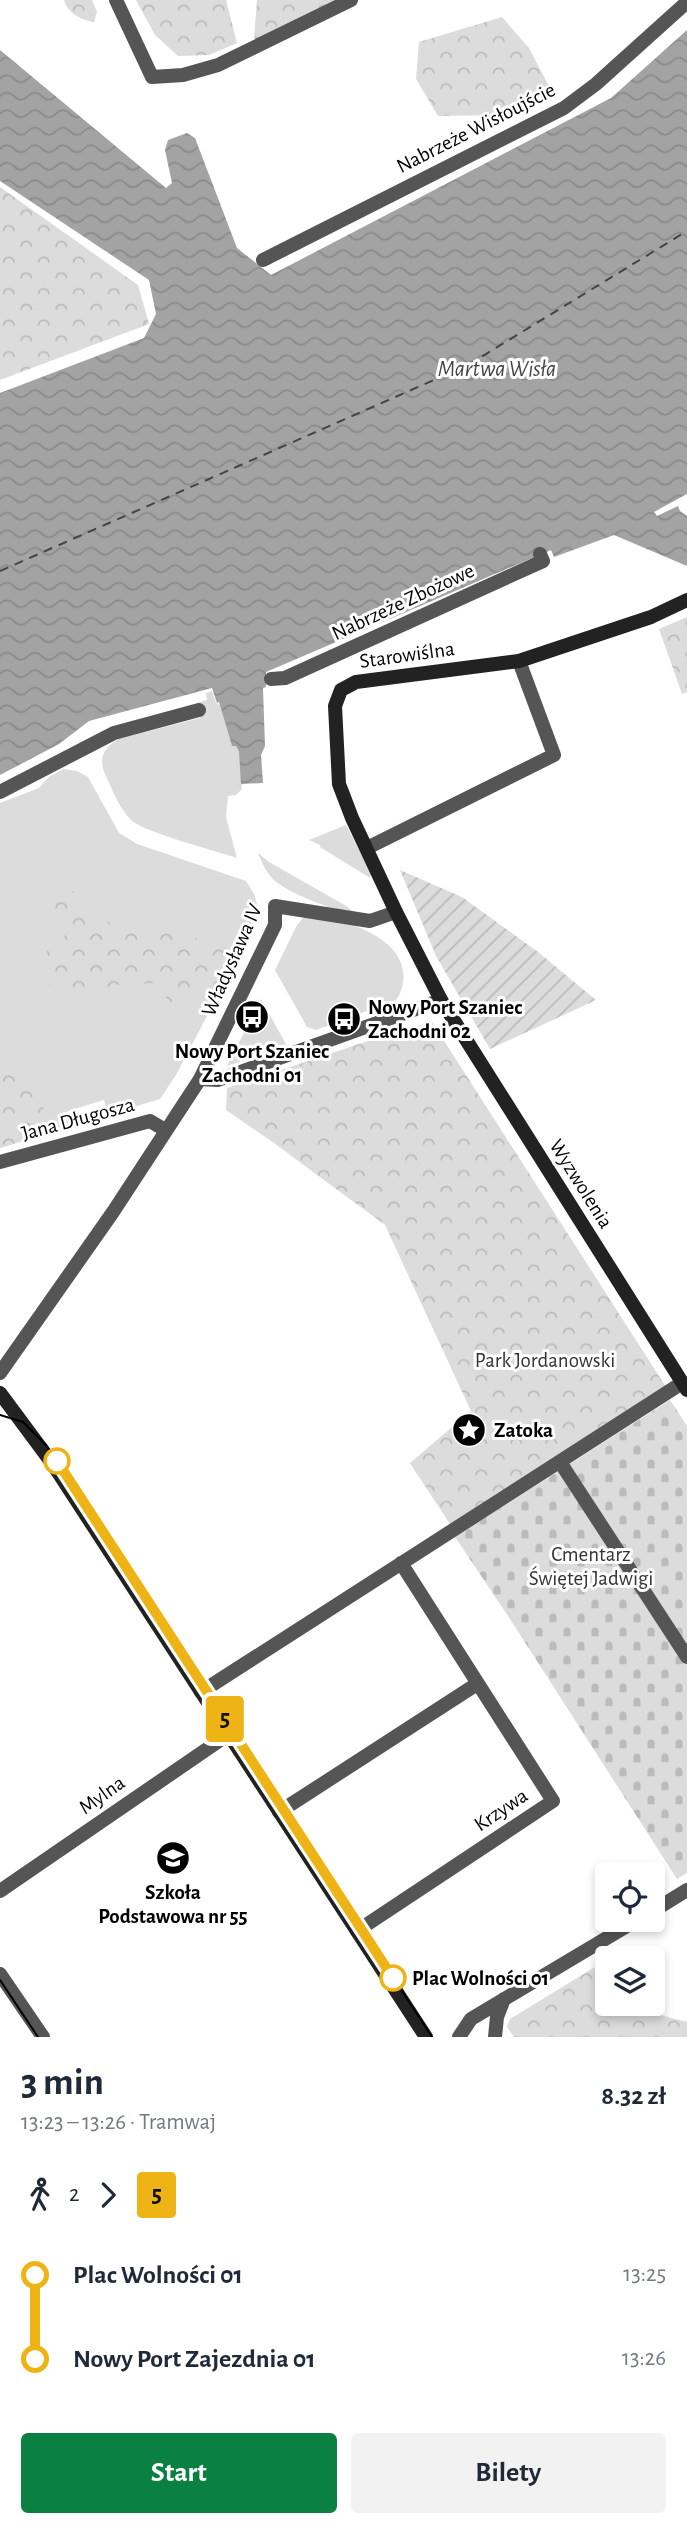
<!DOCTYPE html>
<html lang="pl">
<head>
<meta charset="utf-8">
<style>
  :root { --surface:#fff; --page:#f2f2f3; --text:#1f2937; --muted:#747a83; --accent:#0b8043 }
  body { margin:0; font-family:"Alegreya Sans",sans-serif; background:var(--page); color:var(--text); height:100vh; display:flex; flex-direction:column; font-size:26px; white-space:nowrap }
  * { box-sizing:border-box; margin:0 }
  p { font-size:23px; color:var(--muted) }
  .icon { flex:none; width:38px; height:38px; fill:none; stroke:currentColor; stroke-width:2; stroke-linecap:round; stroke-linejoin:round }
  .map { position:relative; height:2037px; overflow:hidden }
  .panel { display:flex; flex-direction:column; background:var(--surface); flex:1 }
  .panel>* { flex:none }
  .badge { padding:0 14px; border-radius:5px; font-size:24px; line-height:46px }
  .buttons { position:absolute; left:595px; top:1862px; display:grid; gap:14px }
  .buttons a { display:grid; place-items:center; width:70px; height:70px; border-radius:7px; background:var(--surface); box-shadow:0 4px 10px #0003; font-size:35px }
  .map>.badge { position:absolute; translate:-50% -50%; box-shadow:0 0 0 4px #fff }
  .legs { display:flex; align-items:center; gap:10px; height:77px; padding:0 21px; font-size:23px }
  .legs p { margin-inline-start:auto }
  .overview { display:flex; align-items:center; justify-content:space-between; height:119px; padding:0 21px }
  h1 { font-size:38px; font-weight:600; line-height:52px }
  .cta { display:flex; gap:14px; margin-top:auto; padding:14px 21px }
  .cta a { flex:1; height:80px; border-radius:7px; background:var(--accent); color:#fff; font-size:28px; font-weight:600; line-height:80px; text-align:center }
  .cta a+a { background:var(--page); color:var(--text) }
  ul { padding:0 21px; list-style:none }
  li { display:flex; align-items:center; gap:24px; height:84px; font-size:26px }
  li i { display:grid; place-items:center; width:10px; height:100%; margin:0 9px; background:currentColor }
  li i::after { content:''; width:18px; height:18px; margin:-9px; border:5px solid; border-radius:50%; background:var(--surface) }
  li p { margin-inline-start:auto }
  li:first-child i { background:linear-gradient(#0000 50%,currentColor 0) }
  li:last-child i { background:linear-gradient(currentColor 50%,#0000 0) }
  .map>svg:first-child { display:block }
</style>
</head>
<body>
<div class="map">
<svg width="687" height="2037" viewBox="0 0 687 2037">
  <defs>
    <pattern id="forest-crowns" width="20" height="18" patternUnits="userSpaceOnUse" patternTransform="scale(1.75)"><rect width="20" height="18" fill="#dcdcdc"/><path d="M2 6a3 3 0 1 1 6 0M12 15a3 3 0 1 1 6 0" fill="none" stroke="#bbb"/></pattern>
    <pattern id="cemetery-stones" width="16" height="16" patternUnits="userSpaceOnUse" patternTransform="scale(1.75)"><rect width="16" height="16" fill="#dcdcdc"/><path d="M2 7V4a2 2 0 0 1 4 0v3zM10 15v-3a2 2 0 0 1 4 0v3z" fill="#bbb"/></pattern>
    <pattern id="garden-furrows" width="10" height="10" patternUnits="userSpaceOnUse" patternTransform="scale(1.75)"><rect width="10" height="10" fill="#dcdcdc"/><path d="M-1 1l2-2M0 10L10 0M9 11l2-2" fill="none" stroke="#bbb"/></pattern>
    <pattern id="water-waves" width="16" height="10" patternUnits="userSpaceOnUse" patternTransform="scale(1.75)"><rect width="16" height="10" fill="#a3a3a3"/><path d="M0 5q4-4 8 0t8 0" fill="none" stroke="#8b8b8b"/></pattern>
  </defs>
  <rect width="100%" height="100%" fill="#fff"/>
  <path fill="#dcdcdc" d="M212 691 216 703 220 705 232 745 236 746 240 755 242 789 236 795 228 796 226 817 237 858C217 851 143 832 131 820 119 808 112 789 105 774 98 758 104 747 119 739L200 718 196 703 207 700 206 693Z
    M63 769 77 771 88 777 119 833 137 844 246 881 254 894 260 915 176 1075 160 1099 108 1115 104 1100 68 1111 72 1126 0 1148V803L39 788 49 777Z
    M346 825 371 873 370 878 320 847V845L309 840Z
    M258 853 269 862 348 907 352 912C335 912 289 893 275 881 267 874 262 863 258 853Z
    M320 916C352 922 410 941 403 983 400 1000 391 1008 376 1016L372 1009 316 1030 307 1027 275 970 297 925 303 918Z
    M261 999 287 1046 227 1066Z"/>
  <path fill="url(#forest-crowns)" d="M64 0H92L97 12 94 22C81 20 68 14 64 0Z
    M136 0H226L237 43 209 55 178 56 155 35Z
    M257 0H336L260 39H254Z
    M502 17 529 48 550 88 497 115 438 116 416 79 419 42Z
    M0 187 138 285 149 324 0 380Z
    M687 617V692L682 694 659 629Z
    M68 884 96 920 242 947 219 992 197 989 169 1003 160 985 153 983 114 985 90 995 61 994 49 985 47 950 60 949 65 935 44 902Z
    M432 1022 666 1387 450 1524 410 1463 471 1411 385 1225 274 1143 226 1110 227 1088 389 1034Z
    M0 1062 18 1071 29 1089 46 1111 41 1135 0 1148Z
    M595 1967 607 1986V2004H619L687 2022V2037H514L507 2027 510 2019Z"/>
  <path fill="url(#cemetery-stones)" d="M670 1400 687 1426V1873L677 1879 510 1619 455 1537Z"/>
  <path fill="url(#garden-furrows)" d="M400 870 462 897 538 952 596 1000 490 1049 436 956Z"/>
  <path fill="url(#water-waves)" d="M687 30V494L654 512 657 516 678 506 680 511 687 516V566L614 535 554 557 551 550 266 672V687L263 688 265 746 261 755 263 783 241 784 239 752 236 746H232L219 702 217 703 212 688 89 721 59 744 0 775V393L144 338 156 314 149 280 0 181V50L166 188 172 183 165 150 168 140 187 133 195 138 237 248 271 275 611 98Z"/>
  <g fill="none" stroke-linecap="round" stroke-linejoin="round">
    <path stroke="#444" stroke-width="2" stroke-dasharray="9 7" stroke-linecap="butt" d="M0 571 468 365 687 231"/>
    <path stroke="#555" stroke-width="14" d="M116 0 152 77 183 75 218 65 351 0
      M263 260 564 108 596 84 687 2
      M271 679 285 678 543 561 540 554
      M0 792 114 733 199 710
      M367 848 554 755 519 661
      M200 1079 218 1080 441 1000
      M0 1162 150 1121 165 1130
      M0 1373 113 1212 200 1079 275 925V906L370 921 396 912
      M560 1462 687 1657
      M201 1692 682 1383
      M279 1812 477 1684
      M0 1891 229 1734
      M653 1911 687 1890
      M357 1931 553 1801 401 1563
      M0 1974 43 2037
      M459 2037 471 2019 637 1920
      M495 2037 497 2017 504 1999"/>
    <path stroke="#222" stroke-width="14" d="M687 600 651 617 519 661 356 682 341 690 335 706 339 784 352 818 396 912 441 1000 687 1390
      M0 1393 52 1463 426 2037"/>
    <path stroke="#000" stroke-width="2" d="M0 1415 23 1422 46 1445 432 2037
      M0 1980 38 2037"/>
  </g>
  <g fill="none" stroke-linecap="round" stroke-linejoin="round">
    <g stroke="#fff" stroke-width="16">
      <path id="line-1" d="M57 1461 393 1978"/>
    </g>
    <use href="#line-1" stroke="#eeb416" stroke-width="10"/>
  </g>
  <defs>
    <g id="bus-disc" transform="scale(1.75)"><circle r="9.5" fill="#000" stroke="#fff"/><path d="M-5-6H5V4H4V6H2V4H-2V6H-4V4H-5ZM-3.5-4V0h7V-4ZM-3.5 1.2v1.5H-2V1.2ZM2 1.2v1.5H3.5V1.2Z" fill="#fff"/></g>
    <g id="sight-disc" transform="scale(1.75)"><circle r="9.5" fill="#000" stroke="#fff"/><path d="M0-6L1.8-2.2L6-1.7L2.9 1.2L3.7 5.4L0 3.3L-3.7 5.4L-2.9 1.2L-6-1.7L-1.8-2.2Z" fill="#fff"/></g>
    <g id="school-disc" transform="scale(1.75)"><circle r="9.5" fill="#000" stroke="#fff"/><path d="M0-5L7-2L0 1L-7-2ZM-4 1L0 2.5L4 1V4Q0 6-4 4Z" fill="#fff"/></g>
  </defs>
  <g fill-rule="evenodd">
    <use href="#bus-disc" x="252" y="1017"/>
    <use href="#bus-disc" x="344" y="1019"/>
    <use href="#sight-disc" x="469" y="1430"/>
    <use href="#school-disc" x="173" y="1858"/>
  </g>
  <g fill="#fff" stroke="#eeb416" stroke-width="3.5">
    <circle cx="57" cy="1461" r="12"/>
    <circle cx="393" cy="1978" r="12"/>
  </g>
  <g text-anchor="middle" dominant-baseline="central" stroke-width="6" stroke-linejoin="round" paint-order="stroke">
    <g font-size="21" fill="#000" stroke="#fff">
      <text transform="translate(476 128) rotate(-27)">Nabrzeże Wisłoujście</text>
      <text transform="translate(403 602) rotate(-25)">Nabrzeże Zbożowe</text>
      <text transform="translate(407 655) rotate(-8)">Starowiślna</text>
      <text transform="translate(232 960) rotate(-66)">Władysława IV</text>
      <text transform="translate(78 1119) rotate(-15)">Jana Długosza</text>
      <text transform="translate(581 1184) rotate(58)">Wyzwolenia</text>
      <text transform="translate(102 1795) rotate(-35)">Mylna</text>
      <text transform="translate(501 1810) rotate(-34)">Krzywa</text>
    </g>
    <g font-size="21" font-weight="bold" fill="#000" stroke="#fff" text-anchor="start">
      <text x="368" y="1007">Nowy Port Szaniec<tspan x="368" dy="24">Zachodni 02</tspan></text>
      <text x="252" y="1051" text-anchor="middle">Nowy Port Szaniec<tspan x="252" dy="24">Zachodni 01</tspan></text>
      <text x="494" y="1430">Zatoka</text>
      <text x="173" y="1892" text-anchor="middle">Szkoła<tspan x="173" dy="24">Podstawowa nr 55</tspan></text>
    </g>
    <g font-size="21" fill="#333" stroke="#fff">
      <text x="545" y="1360">Park Jordanowski</text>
      <text x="591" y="1554">Cmentarz<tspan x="591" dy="24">Świętej Jadwigi</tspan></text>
    </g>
    <g font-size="21" font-weight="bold" fill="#000" stroke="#fff" text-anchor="start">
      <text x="412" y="1978">Plac Wolności 01</text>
    </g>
    <g font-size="23" font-style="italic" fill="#444" stroke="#fff">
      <text x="497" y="369">Martwa Wisła</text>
    </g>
  </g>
</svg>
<div class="buttons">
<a><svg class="icon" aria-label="locate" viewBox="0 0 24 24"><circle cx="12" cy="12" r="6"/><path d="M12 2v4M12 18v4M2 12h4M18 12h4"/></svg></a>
<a><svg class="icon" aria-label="layers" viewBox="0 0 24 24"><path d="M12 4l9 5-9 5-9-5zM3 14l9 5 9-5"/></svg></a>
</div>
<b class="badge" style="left:225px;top:1719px;background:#eeb416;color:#111">5</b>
</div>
<section class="panel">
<div class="overview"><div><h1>3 min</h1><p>13:23 – 13:26 · Tramwaj</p></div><b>8.32 zł</b></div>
<div class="legs"><svg class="icon" aria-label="walk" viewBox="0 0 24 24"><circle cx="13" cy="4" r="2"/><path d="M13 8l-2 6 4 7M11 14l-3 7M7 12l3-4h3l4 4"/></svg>2<svg class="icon" aria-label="forward" viewBox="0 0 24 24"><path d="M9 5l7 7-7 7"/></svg><b class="badge" style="background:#eeb416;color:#111">5</b></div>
<ul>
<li><i style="color:#eeb416"></i><b>Plac Wolności 01</b><p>13:25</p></li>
<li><i style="color:#eeb416"></i><b>Nowy Port Zajezdnia 01</b><p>13:26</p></li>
</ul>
<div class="cta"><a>Start</a><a>Bilety</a></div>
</section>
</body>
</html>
